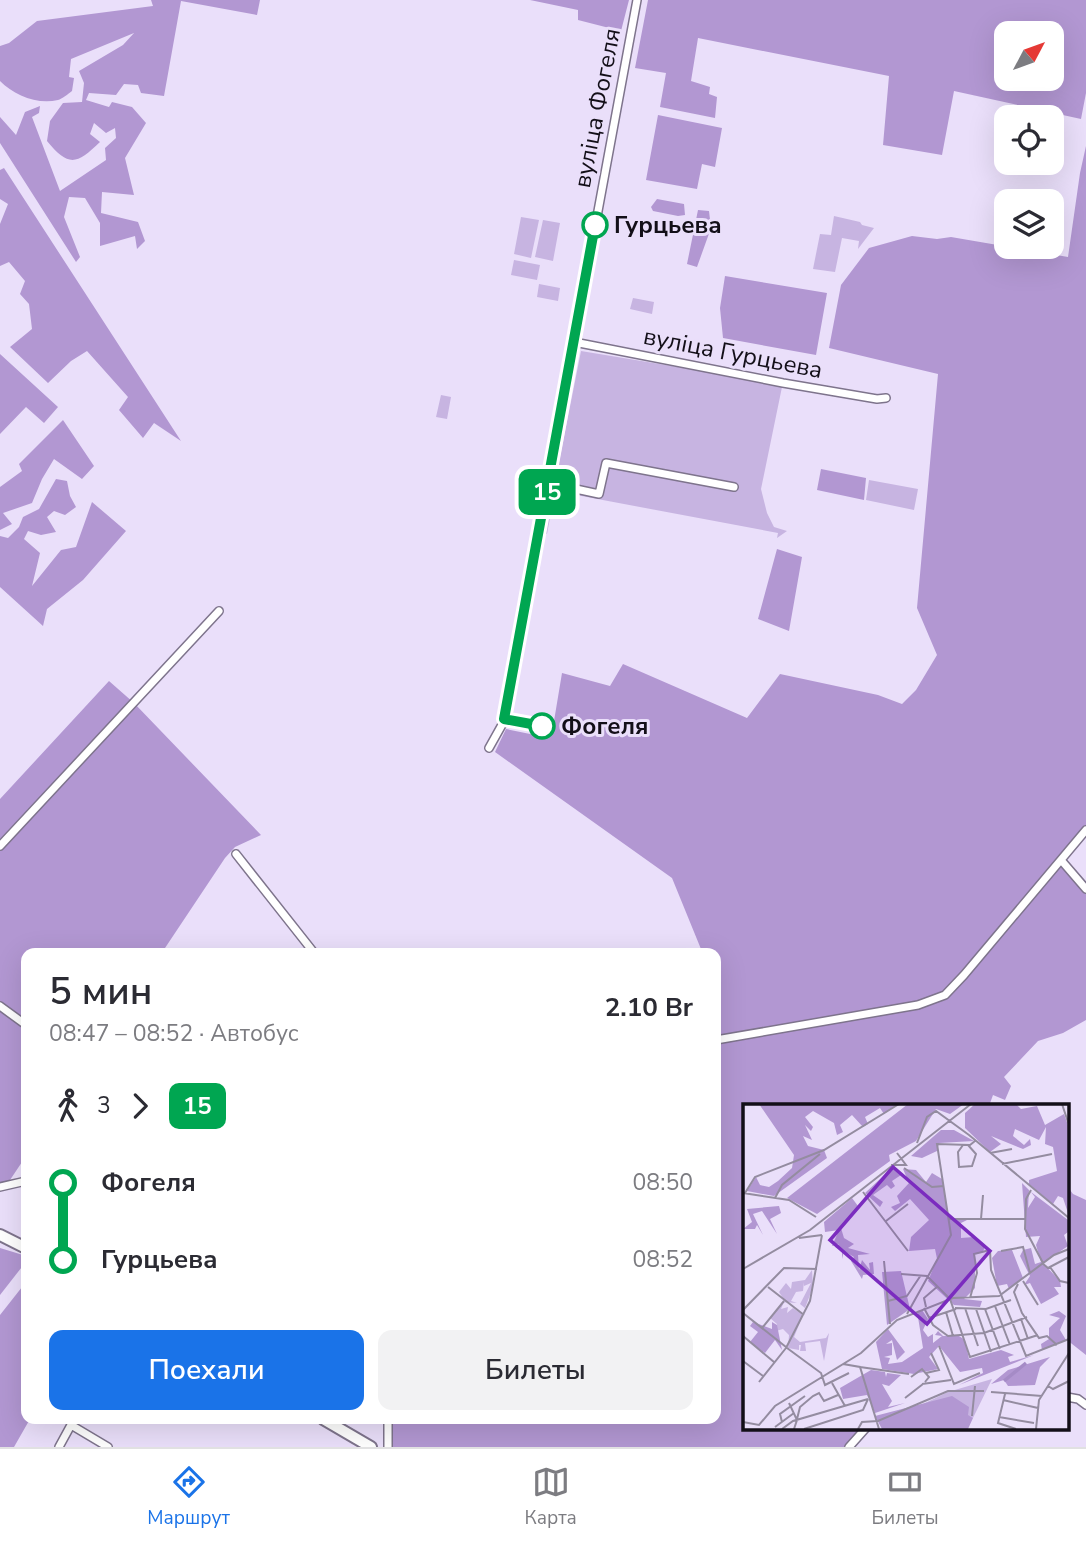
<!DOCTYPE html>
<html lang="ru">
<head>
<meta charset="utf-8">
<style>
  :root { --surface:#fff; --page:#f2f2f3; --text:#2b2b33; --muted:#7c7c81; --line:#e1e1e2; --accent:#1a73e8 }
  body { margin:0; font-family:"Nunito Sans",sans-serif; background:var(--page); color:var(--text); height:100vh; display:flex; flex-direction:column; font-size:26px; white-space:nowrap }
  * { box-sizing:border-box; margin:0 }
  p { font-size:23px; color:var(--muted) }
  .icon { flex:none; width:38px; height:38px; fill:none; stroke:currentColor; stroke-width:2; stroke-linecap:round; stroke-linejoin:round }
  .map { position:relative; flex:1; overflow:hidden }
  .side { position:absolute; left:21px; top:948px; width:700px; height:476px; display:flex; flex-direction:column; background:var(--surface); border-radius:14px; box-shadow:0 7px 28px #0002 }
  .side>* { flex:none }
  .badge { padding:0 14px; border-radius:10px; font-size:24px; line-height:46px }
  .needle { width:46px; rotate:49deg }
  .buttons { position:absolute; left:994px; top:21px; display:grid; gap:14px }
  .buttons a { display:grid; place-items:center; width:70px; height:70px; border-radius:14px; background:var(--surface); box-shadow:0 7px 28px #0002; font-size:35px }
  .map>.badge { position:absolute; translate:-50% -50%; box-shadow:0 0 0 4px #fff }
  .legs { display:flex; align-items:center; gap:10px; height:77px; padding:0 28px; font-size:23px }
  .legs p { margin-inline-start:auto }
  .overview { display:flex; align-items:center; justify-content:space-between; height:119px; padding:0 28px }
  h1 { font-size:38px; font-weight:600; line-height:52px }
  .action { display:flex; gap:14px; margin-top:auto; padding:14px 28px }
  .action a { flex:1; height:80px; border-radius:14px; background:var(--accent); color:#fff; font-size:28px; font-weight:600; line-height:80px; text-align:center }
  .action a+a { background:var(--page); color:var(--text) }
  ul { padding:0 28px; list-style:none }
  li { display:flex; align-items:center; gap:24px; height:77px; font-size:26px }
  li i { display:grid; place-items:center; width:10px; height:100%; margin:0 9px; background:currentColor }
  li i::after { content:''; width:18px; height:18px; margin:-9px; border:5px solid; border-radius:50%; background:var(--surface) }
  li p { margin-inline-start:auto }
  li:first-child i { background:linear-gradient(#0000 50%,currentColor 0) }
  li:last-child i { background:linear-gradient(currentColor 50%,#0000 0) }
  .tab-bar { display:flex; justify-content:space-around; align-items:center; height:98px; border-top:2px solid var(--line); background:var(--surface); font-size:19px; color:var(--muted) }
  .tab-bar a { display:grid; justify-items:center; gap:4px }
  .tab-bar .active { color:var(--accent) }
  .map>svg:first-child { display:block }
</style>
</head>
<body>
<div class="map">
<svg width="1086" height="1447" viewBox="0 0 1086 1447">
  <rect width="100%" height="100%" fill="#eadffa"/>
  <path fill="#c7b4e1" d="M834 216 860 222 862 225 874 228 858 249 859 241 842 238 835 272 813 269 820 234 831 235Z
    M521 217 539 220 531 258 514 254Z
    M543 220 560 223 553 261 535 257Z
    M514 260 540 265 537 280 511 275Z
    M539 284 560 288 558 301 537 297Z
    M633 298 654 302 652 314 630 309Z
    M581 351 714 373 782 387 761 489 767 513 774 527 787 531 777 538 778 533 555 491 547 534 545 533Z
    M441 395 451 397 447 419 436 417Z
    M869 480 918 489 914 510 866 500Z"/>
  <path fill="#b297d2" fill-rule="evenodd" d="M151 0H260L257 15 181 1 164 96 141 93 138 85 124 84 116 95 89 93 86 100 109 107 112 102 132 107 146 123 125 158 134 195 102 192 101 213 138 222 145 241 137 249 135 236 100 246V223L85 198 69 197 64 217 80 257 76 262 0 143V117L16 135 25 112 40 106 39 113 32 117 60 191 106 160 105 148 116 138 115 128 106 133 94 123 90 134 100 142C77 164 69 168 47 141L50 121 63 103 82 102 84 83 79 71 123 45 134 33 71 59 69 77 74 78 72 91C68 94 62 99 58 100 37 105 14 95 0 81V46L9 43 37 21 153 6Z
    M530 0H629L621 31 578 20V10Z
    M648 0H1086V93L1081 119 954 91 942 155 883 145 889 76 698 38 691 81 710 87 709 94 717 97 715 118 660 107 666 73 635 68ZM1006 33H1052V79H1006Z
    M658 115 722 128 715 167 702 164 697 189 646 180Z
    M1086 146V830L1061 860 1086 889V1020L1063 1033 1038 1041 1004 1077 1011 1086 1005 1100 993 1095 989 1106H745V1428H866L849 1447H388V1419H716V954H703L672 878 495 752 506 729 535 735 554 721 562 673 610 686 623 664 747 718 780 674 878 695 902 704 916 690 937 655 917 608 938 374 829 348 841 285 869 248 912 236 937 239 951 237 1068 257 1080 173Z
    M4 168 181 441 154 423 143 438 119 410 128 397 87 351 71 361 48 383 10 347 32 329 29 304 20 294 25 281 9 262 0 266V224L8 204 0 199V170Z
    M657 199 684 204 685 215 678 216 653 211 651 207Z
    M698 210 709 211 711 228 697 267 687 264Z
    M725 276 827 293 816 355 723 338 720 308Z
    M0 354 58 407 44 423 26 407 0 434Z
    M63 420 94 466 82 479 54 459 42 479 32 503 3 513 12 524 0 530V487L22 471 19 464Z
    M821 469 866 478 864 500 817 490Z
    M56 479 67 481 70 496 76 507 65 515 54 511 47 517 56 532 41 535 28 531 24 539 40 553 32 586 61 550 76 547 92 502 126 531 83 580 47 609 43 626 0 587V536L8 538 19 527 23 517 39 509Z
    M777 549 802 557 789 631 758 619Z
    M109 681 134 703 261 835 235 847 225 858 161 954H26V1156L6 1186 0 1187V799Z
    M1067 1186 1073 1194 1086 1200V1355L1067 1340Z
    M0 1248 23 1255 25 1263 0 1295Z
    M26 1282V1419H30L14 1447H0V1315Z"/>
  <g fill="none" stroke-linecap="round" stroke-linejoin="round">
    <g stroke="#7e748c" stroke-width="10">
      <path id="street" d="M574 342 783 383 877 399 886 398
        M548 483 599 494 606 463 734 487
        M489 748 503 723 506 709 637 0
        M0 846 219 611
        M236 854 315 954
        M1061 860 1086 889
        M0 1006 26 1025
        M716 1040 918 1005 945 995 964 975 1086 830
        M0 1187 26 1181
        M1067 1397 1078 1399 1086 1405
        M71 1425 108 1447
        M59 1447 71 1425
        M388 1447V1419
        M849 1447 866 1428"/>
    </g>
    <g stroke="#7e748c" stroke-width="14">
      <path id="secondary" d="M0 1235 26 1248
        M323 1419 371 1447"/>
    </g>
    <use href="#street" stroke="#fff" stroke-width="7"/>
    <use href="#secondary" stroke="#fff" stroke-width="10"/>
  </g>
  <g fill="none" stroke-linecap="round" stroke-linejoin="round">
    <g stroke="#fff" stroke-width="16">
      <path id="line-1" d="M542 726 504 719 595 225"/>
    </g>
    <use href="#line-1" stroke="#00a651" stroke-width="10"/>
  </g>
  <g fill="#fff" stroke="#00a651" stroke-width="3.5">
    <circle cx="595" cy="225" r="12"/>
    <circle cx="542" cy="726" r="12"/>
  </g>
  <g text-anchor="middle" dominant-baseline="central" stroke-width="6" stroke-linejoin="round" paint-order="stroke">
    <g font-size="24" fill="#130f18" stroke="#eadffa">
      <text transform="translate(597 108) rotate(-79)">вуліца Фогеля</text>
      <text transform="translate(733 353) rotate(11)">вуліца Гурцьева</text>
    </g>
    <g font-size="24" font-weight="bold" fill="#130f18" stroke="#eadffa" text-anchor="start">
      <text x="614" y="225">Гурцьева</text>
      <text x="561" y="726">Фогеля</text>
    </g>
  </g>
  <g transform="translate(743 1104)">
    <rect width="326" height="326" fill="#eadffa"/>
    <path d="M69 166 70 183 62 204 57 200 68 179 61 182V178L60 187 53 188 48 197 54 199 41 198 38 205 45 203 44 209 50 204 60 211 51 233 57 238 83 234 86 229 81 257 77 237 62 239 63 247H57L58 241H56V246L45 244 46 231 40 225 33 227 34 220 27 214 42 197 36 188 43 179 48 185 49 178 62 176ZM249 275 230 314 193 298 180 300 205 288Z" fill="#c7b4e1"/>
    <path d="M16 0H155L141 10 137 4 122 13 125 20 120 23 109 11 97 21 100 28 94 31 91 19 70 7 62 13 70 23 68 27 62 21 69 36 60 32 65 42 81 46 84 54 31 92 4 87 13 73 17 81 26 83 35 77 49 64 51 51ZM165 0H221L207 10 193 5 173 37 146 51 147 57 74 110 44 94ZM232 0H273L278 5 294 2 302 21 321 10 326 24 325 109 320 94 315 92 310 100 286 80V76L314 67 310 43 302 40 303 23 296 36 272 25 270 32 281 41 287 35 288 41 280 45 248 32 258 40 247 48 222 24V9ZM198 26H211L231 37 196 39 194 47 179 54 168 52ZM151 62 158 71 149 77 152 82 148 85 144 81 130 91 140 98 137 103 122 89ZM160 65 173 66 183 78 189 69 199 75 206 115 224 116 218 119V134L231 133 242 142 240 148 232 150V184L221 195 239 197 237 203 211 201 185 177 194 155 192 145 166 147 168 133 186 116 167 95 152 107 148 103 157 99 154 92 166 79ZM279 79 286 86 285 104 292 93 288 88 325 116V128L321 131 325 142 300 159 317 177 318 183H311L316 190 298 200 287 179 281 181 287 172 277 152 280 146 288 144 292 160 298 158 293 141 297 132 283 133ZM109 94 115 102 98 124 101 134 111 140 105 144 127 150 115 151 116 166 119 156 127 166 126 159 130 158 131 170 120 171 119 175 108 157 111 153 101 147 99 155V145L92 143 96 140 89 142 96 126 82 128 81 118ZM36 102 38 109 27 115 34 130 19 107 10 110 20 131 14 121 12 125H0L9 118 4 105ZM269 146 280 174 266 185 264 180 254 182 249 154 255 147ZM158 167 167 205 144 221 139 168ZM179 206 185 215 180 226 185 233 190 230V239L199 232 192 231 195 227 200 232H216L222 236 226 255 258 246 271 251 265 253 267 258 291 251 216 281 240 269 239 264 217 268 196 242 186 253 195 265 171 270 139 265 133 238 145 225 162 248 154 256 149 236 143 240 149 239V251L141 253 147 254 145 260 159 258 180 244 174 207ZM316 207 323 212 317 226 323 236 299 246 298 240 306 235V224L317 214 306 211ZM10 218 29 225V218L34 221 39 246 32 236 22 249 7 238 15 228 7 222ZM307 253 297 263 292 281 265 282 261 276 248 280 265 266ZM128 266 142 268 143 273 144 269 158 271 146 282 139 280 149 297 145 303 162 299 132 309 124 291 100 295 97 284ZM209 292 226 303 225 311 230 314 225 325H139L132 312Z" fill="#b297d2"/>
    <path fill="none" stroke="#a58bc6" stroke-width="3.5" d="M261 277 283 259"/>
    <path fill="none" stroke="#948ca0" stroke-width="2" d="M319 0 326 21M226 31 326 114M174 39 184 13 193 7 226 31M220 41 215 48 216 63 229 62 233 50 225 41M247 49 269 45M259 60 309 50M148 61H163L154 49M161 64 189 83 201 82M288 86 283 95 282 125 300 159M120 88 165 147M0 89 46 96 73 113M2 89 12 73 81 46 156 0M32 94 39 81 77 50M206 115H282M238 115 240 91M143 117 165 100M56 134 79 131M247 146 248 166 283 252 326 235M258 147 280 143 287 169M141 157 147 220M299 159 305 164 326 153M307 163 317 177 326 179M0 165 67 126 228 0M158 170 184 172 207 195 227 253 295 231M280 177 295 201M275 180 271 188 279 209 296 234 304 232 314 241M25 183 61 211M227 194 234 169 231 150 247 146M145 197 164 192 178 171M252 202 267 241M183 203 181 194 195 182M181 204 190 221 205 232 241 229 284 213M212 204 243 205 268 196M222 204 235 242M233 205 248 248M242 205 257 245M0 206 41 164 74 165M203 208 210 232M0 209 43 243M164 210 208 131 194 40 227 41 232 37M186 214 213 205M278 215 285 235M19 224 41 197M0 232 31 258M196 242 211 280 237 269M43 244 67 197 79 131M44 244 78 269 82 281 106 269M0 257 20 272M100 260 117 263 136 325M117 263 166 270M183 269 196 266 188 249M168 273 179 265 186 273 182 278M16 278 43 244M89 279 102 302M179 280 208 276M305 282 310 285 326 277M248 288 299 292M262 290 255 319 273 325M162 294 180 280M260 296 295 304M46 299 54 316 51 325M229 312 232 282M256 313 291 319M54 315 57 303 70 292 76 289 81 297 95 291M0 318 16 321 32 302 118 249 154 216 210 194 256 192 311 151 326 145M39 318 37 310 62 292M32 323 51 309M39 325 50 317 125 295M61 325 120 306 125 295M115 325 119 318 135 317 205 287H241M293 325 296 296 326 249"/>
    <path fill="#7b2cbf" fill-opacity="0.15" stroke="#7b2cbf" stroke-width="3.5" d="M150 63 247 147 184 220 87 136Z"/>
    <rect width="326" height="326" fill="none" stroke="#130f18" stroke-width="3.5"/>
  </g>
</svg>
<div class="buttons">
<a><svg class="needle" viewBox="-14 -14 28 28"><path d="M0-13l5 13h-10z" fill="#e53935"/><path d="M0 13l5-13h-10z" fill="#7c7c81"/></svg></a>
<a><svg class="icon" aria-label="locate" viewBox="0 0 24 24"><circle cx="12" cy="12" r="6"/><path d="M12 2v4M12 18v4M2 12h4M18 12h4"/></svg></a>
<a><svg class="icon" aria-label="layers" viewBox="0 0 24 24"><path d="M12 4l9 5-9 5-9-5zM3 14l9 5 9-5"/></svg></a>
</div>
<b class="badge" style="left:547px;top:492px;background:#00a651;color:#fff">15</b>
<section class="side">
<div class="overview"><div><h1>5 мин</h1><p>08:47 – 08:52 · Автобус</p></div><b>2.10 Br</b></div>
<div class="legs"><svg class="icon" aria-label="walk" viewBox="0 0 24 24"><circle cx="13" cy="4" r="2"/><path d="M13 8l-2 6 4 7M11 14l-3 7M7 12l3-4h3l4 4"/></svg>3<svg class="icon" aria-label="forward" viewBox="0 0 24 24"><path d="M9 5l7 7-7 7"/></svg><b class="badge" style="background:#00a651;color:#fff">15</b></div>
<ul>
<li><i style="color:#00a651"></i><b>Фогеля</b><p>08:50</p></li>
<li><i style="color:#00a651"></i><b>Гурцьева</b><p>08:52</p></li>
</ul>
<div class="action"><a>Поехали</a><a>Билеты</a></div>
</section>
</div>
<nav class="tab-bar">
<a class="active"><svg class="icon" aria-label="directions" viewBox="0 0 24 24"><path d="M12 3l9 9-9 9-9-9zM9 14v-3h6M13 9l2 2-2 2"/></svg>Маршрут</a>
<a><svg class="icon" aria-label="map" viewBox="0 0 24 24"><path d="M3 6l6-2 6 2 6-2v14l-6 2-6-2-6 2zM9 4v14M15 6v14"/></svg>Карта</a>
<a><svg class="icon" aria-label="tickets" viewBox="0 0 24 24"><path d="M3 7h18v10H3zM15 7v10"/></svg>Билеты</a>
</nav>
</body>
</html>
